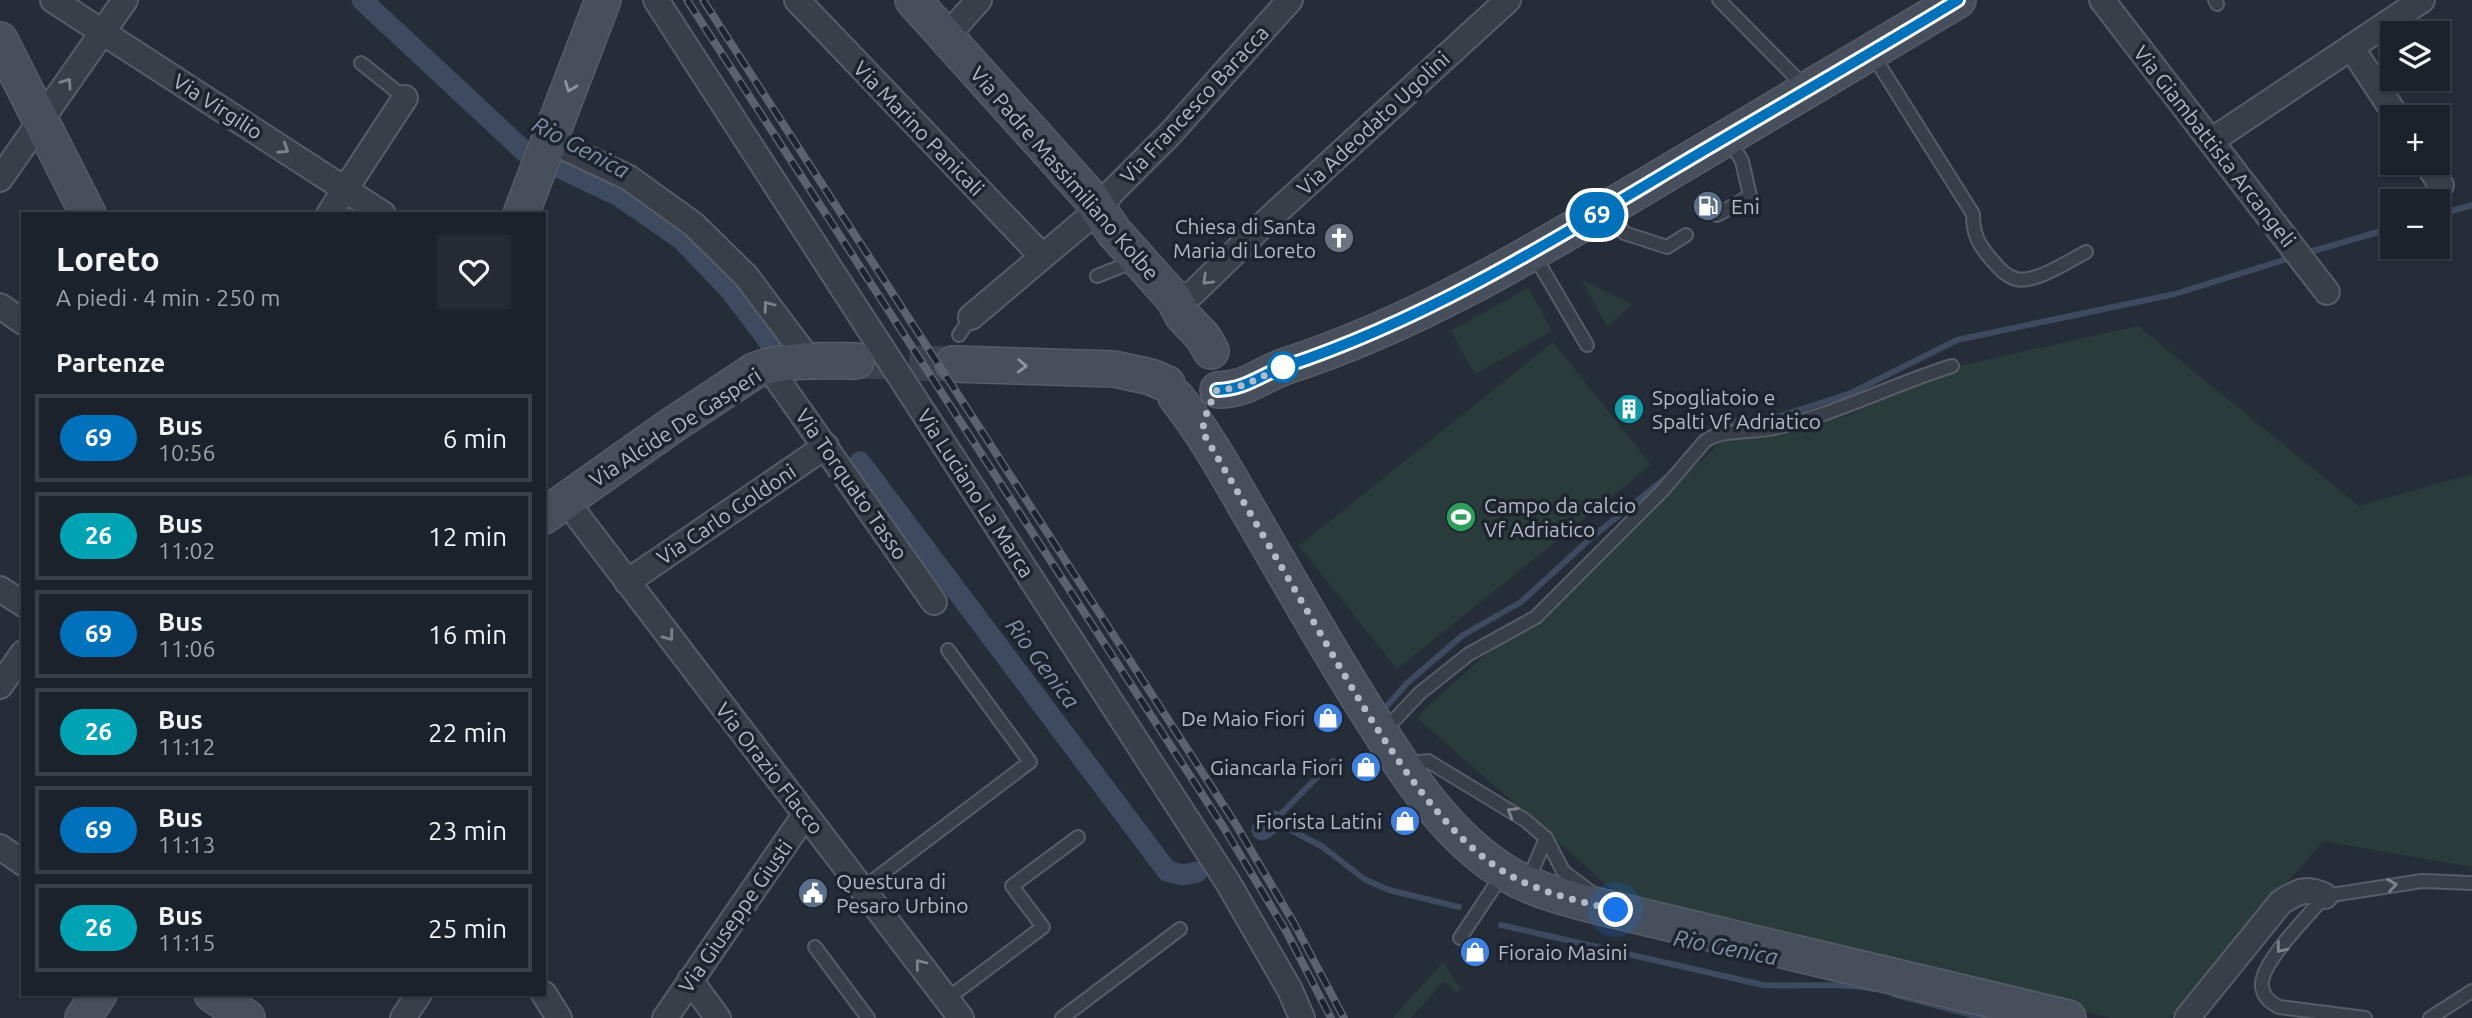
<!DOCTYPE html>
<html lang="it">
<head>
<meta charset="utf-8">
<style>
  :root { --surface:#1c222b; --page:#252a33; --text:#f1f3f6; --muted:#a0a4a9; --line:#3a3f47 }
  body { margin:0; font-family:Ubuntu,sans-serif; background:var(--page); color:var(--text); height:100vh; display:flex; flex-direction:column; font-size:26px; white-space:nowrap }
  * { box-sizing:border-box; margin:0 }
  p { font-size:23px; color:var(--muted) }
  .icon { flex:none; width:38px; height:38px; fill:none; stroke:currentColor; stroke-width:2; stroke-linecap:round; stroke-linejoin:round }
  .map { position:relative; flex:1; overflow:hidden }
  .side { position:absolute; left:21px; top:212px; width:525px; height:784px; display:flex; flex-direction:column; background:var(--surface); border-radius:0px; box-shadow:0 2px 5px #0004,0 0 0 2px var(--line) }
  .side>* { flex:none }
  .badge { padding:0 14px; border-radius:23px; font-size:24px; line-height:46px }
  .tools { position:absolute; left:2380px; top:21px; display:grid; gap:14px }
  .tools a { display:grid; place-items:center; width:70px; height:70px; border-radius:0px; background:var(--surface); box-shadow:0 2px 5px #0004,0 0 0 2px var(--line); font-size:35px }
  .you { position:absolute; width:35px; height:35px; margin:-18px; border:5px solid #fff; border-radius:50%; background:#1a73e8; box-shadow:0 0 0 10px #1a73e833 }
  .map>.badge { position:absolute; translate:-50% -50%; box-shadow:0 0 0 4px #fff }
  h2 { padding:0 35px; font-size:26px; line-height:63px }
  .round { display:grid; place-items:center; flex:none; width:74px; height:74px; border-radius:0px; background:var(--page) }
  .head { display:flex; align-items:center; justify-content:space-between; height:119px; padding:0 35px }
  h1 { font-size:33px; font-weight:700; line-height:52px }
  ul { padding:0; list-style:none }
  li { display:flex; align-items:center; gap:21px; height:88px; margin:0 14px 10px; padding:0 21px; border:4px solid var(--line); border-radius:0px }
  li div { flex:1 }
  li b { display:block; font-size:26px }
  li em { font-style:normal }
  li .badge { min-width:77px; font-weight:700; text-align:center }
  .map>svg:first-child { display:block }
</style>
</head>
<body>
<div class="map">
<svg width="2472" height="1018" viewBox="0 0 2472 1018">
  <rect width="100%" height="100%" fill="#252d39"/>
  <path fill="#2a3b3c" d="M1582 280 1632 304 1607 327Z
    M1528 288 1552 331 1475 374 1451 331Z
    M2138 326 2359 506 2472 474V867L2323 841 2170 1018H2111L1615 892 1416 717 1722 442 1778 435 1853 414 1942 370Z
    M1553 342 1651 465 1397 669 1299 546Z
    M1443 962 1461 990 1456 993 1444 981 1411 1018H1393Z"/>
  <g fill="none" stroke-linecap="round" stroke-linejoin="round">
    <path stroke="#3d4a60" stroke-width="6" d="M2438 215 2472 205
      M2303 254 2392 228
      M1709 435 1720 423 1780 416 1851 393 1957 340 2175 294 2293 257
      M1386 707 1407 683 1463 635 1521 602 1591 538 1669 475
      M1333 761 1274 821 1323 847 1364 879 1389 890 1459 907
      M1501 925 1763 985C1799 987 1837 982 1873 989
      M1893 994 1983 1018"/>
    <path stroke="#3d4a60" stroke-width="21" d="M362 0 524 151 619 196 681 239 730 290 770 343
      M860 462 1167 871 1183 875 1197 872
      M1262 830 1274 821"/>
    <path stroke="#3a424e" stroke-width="35" stroke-dasharray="35 18" stroke-linecap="butt" d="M856 361 953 364"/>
    <g stroke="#575d67" stroke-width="16">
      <path id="lane" d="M1719 0 1805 87
        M2215 0 2217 4
        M1871 52 1973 214C1973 234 1978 244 1991 259 1998 267 2005 276 2016 279 2034 284 2069 261 2086 252
        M361 63 405 98
        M1611 211 1624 233 1667 247 1686 235
        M1717 215 1750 196 1742 161 1728 138
        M1534 255 1587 345
        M1097 276 1135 261
        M959 335 971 317
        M1384 731 1420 693 1469 654 1536 617 1662 491 1705 441C1723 429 1747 433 1768 429 1832 417 1890 385 1952 366
        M1407 764 1428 761 1525 820 1546 838 1528 881
        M1546 838 1563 871 1592 893
        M862 889 1030 762 948 650
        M1460 938 1504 872
        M815 947 868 1018
        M947 999 1043 927 1012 886 1078 837
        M1062 1018 1180 929
        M2365 1018 2279 1007C2270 1002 2264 998 2262 987 2258 965 2310 914 2325 896L2422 881 2472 883
        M2430 1018 2472 991"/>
    </g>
    <g stroke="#575d67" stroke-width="28">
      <path id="street" d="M53 0 383 214
        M656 0 1227 881 1290 990 1302 1018
        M797 0 1042 256
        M2102 0 2327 292
        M946 37 979 0
        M2351 47 2397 117
        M549 140 629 178 693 224 746 276 809 360
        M2211 141 2422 0
        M2427 163 2441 185
        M0 179 125 0
        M329 214 405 98
        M1174 299 1193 293 1269 219 1508 0
        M0 306 23 322
        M971 317 1099 209 1112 192 1170 134 1290 0
        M768 366 934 602
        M579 518 961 1018
        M627 582 826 446
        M0 589 23 604
        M0 686 23 653
        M0 847 23 863
        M690 980 718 1018
        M544 994 559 1018
        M403 1018 419 994
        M665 1018 805 815
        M2187 1018 2281 902C2298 892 2306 886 2325 896"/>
    </g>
    <g stroke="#575d67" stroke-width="38">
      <path id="secondary" d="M913 0 1090 197 1114 232 1174 299 1183 316 1203 337 1211 351
        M0 40 88 214
        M521 214 603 0
        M953 364 1114 369 1151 377 1167 384
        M1218 390C1247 390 1260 375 1286 366 1416 324 1533 253 1649 184 1752 122 1855 61 1958 0
        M1176 397C1207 436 1230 479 1255 522 1294 589 1332 657 1374 722 1409 778 1449 838 1506 873 1530 888 1557 895 1585 903L2068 1018
        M544 516 671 426 754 371C786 358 822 361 856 361
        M212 994 247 1018
        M83 1018 99 994"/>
    </g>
    <use href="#lane" stroke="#393f49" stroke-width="12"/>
    <use href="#street" stroke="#393f49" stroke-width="24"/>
    <use href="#secondary" stroke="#474e5c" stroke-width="35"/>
    <g stroke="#5b6370" stroke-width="8">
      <path id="rail" d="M687 0 1224 828 1286 931 1331 1018
        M703 0 1235 823 1295 925 1344 1018"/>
    </g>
    <use href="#rail" stroke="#1e242e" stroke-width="5" stroke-dasharray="16" stroke-linecap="butt"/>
  </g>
  <defs><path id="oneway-chevron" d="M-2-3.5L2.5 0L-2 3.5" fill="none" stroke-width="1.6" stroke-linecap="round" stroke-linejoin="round" transform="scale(1.75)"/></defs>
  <g stroke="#7d838d">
    <use href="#oneway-chevron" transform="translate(67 83) rotate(-55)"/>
    <use href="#oneway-chevron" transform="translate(284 149) rotate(33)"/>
    <use href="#oneway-chevron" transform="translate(1207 280) rotate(136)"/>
    <use href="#oneway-chevron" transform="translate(768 306) rotate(-127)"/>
    <use href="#oneway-chevron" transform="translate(669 636) rotate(53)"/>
    <use href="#oneway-chevron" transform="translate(1512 812) rotate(-149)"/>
    <use href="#oneway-chevron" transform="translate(2392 885) rotate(-9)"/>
    <use href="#oneway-chevron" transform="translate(2281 948) rotate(129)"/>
    <use href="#oneway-chevron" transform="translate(920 964) rotate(-128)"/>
  </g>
  <g stroke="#8e94a0">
    <use href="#oneway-chevron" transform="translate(570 87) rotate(111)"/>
    <use href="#oneway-chevron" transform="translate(1022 366) rotate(2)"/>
  </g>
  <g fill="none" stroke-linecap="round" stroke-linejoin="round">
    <g stroke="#fff" stroke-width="16">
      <path id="line" d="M1217 390C1247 389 1260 375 1286 366 1425 320 1551 242 1676 167 1770 111 1865 57 1958 0"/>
    </g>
    <use href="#line" stroke="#0072bc" stroke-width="10"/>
    <path stroke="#b4bac5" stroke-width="7" stroke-dasharray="0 12.6" d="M1283 367 1291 364C1264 373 1247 389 1217 390L1208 408 1202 431C1239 494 1275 556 1312 619 1358 698 1427 826 1506 873 1540 893 1579 901 1616 910"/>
  </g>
  <defs>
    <g id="fuel-disc" transform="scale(1.575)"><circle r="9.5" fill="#5c6f8a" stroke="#1e242e"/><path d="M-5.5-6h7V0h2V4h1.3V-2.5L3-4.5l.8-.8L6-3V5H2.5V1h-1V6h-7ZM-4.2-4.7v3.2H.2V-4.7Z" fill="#fff"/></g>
    <g id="church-disc" transform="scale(1.575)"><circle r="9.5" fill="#6b7280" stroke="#1e242e"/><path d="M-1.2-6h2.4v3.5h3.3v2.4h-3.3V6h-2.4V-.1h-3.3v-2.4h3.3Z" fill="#fff"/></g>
    <g id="building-disc" transform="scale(1.575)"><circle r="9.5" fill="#0f9aa8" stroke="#1e242e"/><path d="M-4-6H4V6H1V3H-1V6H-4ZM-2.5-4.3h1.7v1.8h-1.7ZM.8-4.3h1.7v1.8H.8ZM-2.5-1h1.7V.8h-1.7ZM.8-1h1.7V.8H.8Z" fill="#fff"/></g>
    <g id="stadium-disc" transform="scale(1.575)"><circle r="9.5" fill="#2e9e5b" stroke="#1e242e"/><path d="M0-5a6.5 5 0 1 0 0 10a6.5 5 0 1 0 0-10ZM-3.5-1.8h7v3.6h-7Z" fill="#fff"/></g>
    <g id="shop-disc" transform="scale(1.575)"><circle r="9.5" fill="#3f7fe0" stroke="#1e242e"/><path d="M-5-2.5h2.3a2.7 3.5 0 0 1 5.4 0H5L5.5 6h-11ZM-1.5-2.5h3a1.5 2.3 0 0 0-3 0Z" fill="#fff"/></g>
    <g id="civic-disc" transform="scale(1.575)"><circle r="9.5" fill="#5c6f8a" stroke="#1e242e"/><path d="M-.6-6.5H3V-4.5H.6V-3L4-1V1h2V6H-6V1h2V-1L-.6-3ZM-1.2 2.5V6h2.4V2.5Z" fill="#fff"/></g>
  </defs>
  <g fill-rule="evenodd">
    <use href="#fuel-disc" x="1708" y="206"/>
    <use href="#church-disc" x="1339" y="238"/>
    <use href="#building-disc" x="1629" y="409"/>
    <use href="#stadium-disc" x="1461" y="517"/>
    <use href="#shop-disc" x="1328" y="718"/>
    <use href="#shop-disc" x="1366" y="767"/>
    <use href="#shop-disc" x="1405" y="821"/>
    <use href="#civic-disc" x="813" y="893"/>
    <use href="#shop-disc" x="1475" y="952"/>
  </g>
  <circle fill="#fff" stroke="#0072bc" stroke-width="3.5" cx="1283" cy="367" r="14"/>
  <g text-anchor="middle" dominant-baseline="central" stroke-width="7" stroke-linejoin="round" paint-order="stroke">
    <g font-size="21" fill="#b4bac5" stroke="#1e242e">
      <text transform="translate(1194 104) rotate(-47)">Via Francesco Baracca</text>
      <text transform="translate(218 106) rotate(33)">Via Virgilio</text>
      <text transform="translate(1373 123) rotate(-43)">Via Adeodato Ugolini</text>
      <text transform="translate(919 128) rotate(46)">Via Marino Panicali</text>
      <text transform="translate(2215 146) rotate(52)">Via Giambattista Arcangeli</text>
      <text transform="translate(1065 173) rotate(49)">Via Padre Massimiliano Kolbe</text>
      <text transform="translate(675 427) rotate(-33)">Via Alcide De Gasperi</text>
      <text transform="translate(852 484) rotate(55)">Via Torquato Tasso</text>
      <text transform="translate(976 493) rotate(57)">Via Luciano La Marca</text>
      <text transform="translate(726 514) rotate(-34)">Via Carlo Goldoni</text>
      <text transform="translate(770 768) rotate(52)">Via Orazio Flacco</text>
      <text transform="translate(735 916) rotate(-55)">Via Giuseppe Giusti</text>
    </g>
    <g font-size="21" fill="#b4bac5" stroke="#1e242e" text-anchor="start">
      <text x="1731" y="206">Eni</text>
      <text x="1316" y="226" text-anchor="end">Chiesa di Santa<tspan x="1316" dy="24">Maria di Loreto</tspan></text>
      <text x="1652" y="397">Spogliatoio e<tspan x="1652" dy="24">Spalti Vf Adriatico</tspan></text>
      <text x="1484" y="505">Campo da calcio<tspan x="1484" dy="24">Vf Adriatico</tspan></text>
      <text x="1305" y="718" text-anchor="end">De Maio Fiori</text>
      <text x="1343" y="767" text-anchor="end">Giancarla Fiori</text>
      <text x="1382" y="821" text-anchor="end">Fiorista Latini</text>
      <text x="836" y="881">Questura di<tspan x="836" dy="24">Pesaro Urbino</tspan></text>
      <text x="1498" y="952">Fioraio Masini</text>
    </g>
    <g font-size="23" font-style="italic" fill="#7f90aa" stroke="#1e242e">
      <text transform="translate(581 147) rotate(28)">Rio Genica</text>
      <text transform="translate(1043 663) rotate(53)">Rio Genica</text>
      <text transform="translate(1726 947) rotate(11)">Rio Genica</text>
    </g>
  </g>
</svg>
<div class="tools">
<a><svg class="icon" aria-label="layers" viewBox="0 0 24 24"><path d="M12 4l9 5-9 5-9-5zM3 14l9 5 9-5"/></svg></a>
<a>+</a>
<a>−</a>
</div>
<div class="you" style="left:1616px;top:910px"></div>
<b class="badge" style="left:1597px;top:215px;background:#0072bc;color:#fff">69</b>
<section class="side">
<div class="head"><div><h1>Loreto</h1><p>A piedi · 4 min · 250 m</p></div><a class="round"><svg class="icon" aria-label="heart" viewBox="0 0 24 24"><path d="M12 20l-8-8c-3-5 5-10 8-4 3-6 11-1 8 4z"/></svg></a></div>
<h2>Partenze</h2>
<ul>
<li><span class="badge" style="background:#0072bc;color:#fff">69</span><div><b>Bus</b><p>10:56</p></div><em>6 min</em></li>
<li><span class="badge" style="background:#00a3b4;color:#fff">26</span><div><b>Bus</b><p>11:02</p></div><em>12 min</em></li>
<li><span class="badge" style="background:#0072bc;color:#fff">69</span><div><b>Bus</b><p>11:06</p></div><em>16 min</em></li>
<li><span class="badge" style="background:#00a3b4;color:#fff">26</span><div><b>Bus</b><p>11:12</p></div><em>22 min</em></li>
<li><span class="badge" style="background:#0072bc;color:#fff">69</span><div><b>Bus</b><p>11:13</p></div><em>23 min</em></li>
<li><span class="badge" style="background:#00a3b4;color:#fff">26</span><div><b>Bus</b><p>11:15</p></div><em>25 min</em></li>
</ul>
</section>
</div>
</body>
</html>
